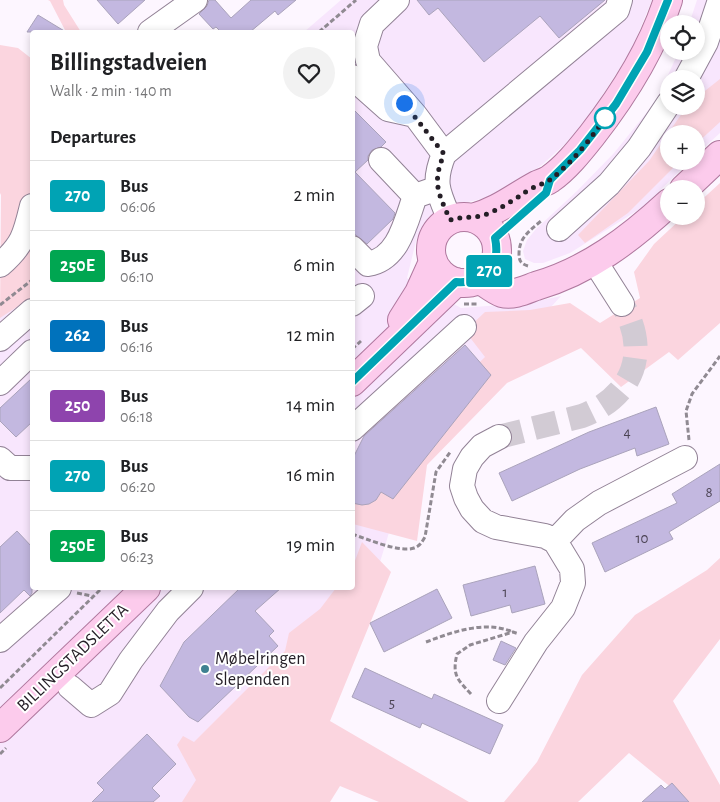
<!DOCTYPE html>
<html lang="en">
<head>
<meta charset="utf-8">
<style>
  :root { --surface:#fff; --page:#f2f2f2; --text:#202124; --muted:#757577; --line:#e0e0e0 }
  body { margin:0; font-family:"Alegreya Sans",sans-serif; background:var(--page); color:var(--text); height:100vh; display:flex; flex-direction:column; font-size:19px; white-space:nowrap }
  * { box-sizing:border-box; margin:0 }
  p { font-size:16px; color:var(--muted) }
  .icon { flex:none; width:28px; height:28px; fill:none; stroke:currentColor; stroke-width:2; stroke-linecap:round; stroke-linejoin:round }
  .map { position:relative; flex:1; overflow:hidden }
  .drawer { position:absolute; left:30px; top:30px; width:325px; height:560px; display:flex; flex-direction:column; background:var(--surface); border-radius:5px; box-shadow:0 2px 8px #0003 }
  .drawer>* { flex:none }
  .badge { padding:0 10px; border-radius:4px; font-size:18px; line-height:32px }
  .controls { position:absolute; left:660px; top:15px; display:grid; gap:10px }
  .controls a { display:grid; place-items:center; width:45px; height:45px; border-radius:50%; background:var(--surface); box-shadow:0 2px 8px #0003; font-size:25px }
  .you { position:absolute; width:25px; height:25px; margin:-12px; border:4px solid #fff; border-radius:50%; background:#1a73e8; box-shadow:0 0 0 8px #1a73e833 }
  .map>.badge { position:absolute; translate:-50% -50%; box-shadow:0 0 0 2px #fff }
  h2 { padding:0 20px; font-size:19px; line-height:45px }
  .round { display:grid; place-items:center; flex:none; width:52px; height:52px; border-radius:26px; background:var(--page) }
  .summary { display:flex; align-items:center; justify-content:space-between; height:85px; padding:0 20px }
  h1 { font-size:24px; font-weight:600; line-height:38px }
  ul { padding:0; list-style:none }
  li { display:flex; align-items:center; gap:15px; height:70px; padding:0 20px; border-top:1px solid var(--line) }
  li div { flex:1 }
  li b { display:block; font-size:19px }
  li em { font-style:normal }
  li .badge { min-width:55px; font-weight:700; text-align:center }
  .map>svg:first-child { display:block }
</style>
</head>
<body>
<div class="map">
<svg width="720" height="802" viewBox="0 0 720 802">
  <rect width="100%" height="100%" fill="#fdf6ff"/>
  <path fill="#f8e6fd" fill-rule="evenodd" d="M341 0H652L631 51 587 119 564 145 543 164 519 182 497 194 477 200 446 207 417 237 407 278 461 308 528 303 561 296 411 461 368 601 230 802H0V313L32 290V588H352V32H304Z
    M697 0H720V133L696 155V134H669V161H690L643 207 570 253 543 263H534L525 259 523 251 527 240 536 229 577 191 614 153 656 101 679 51H696V24H689ZM669 79H696V106H669Z"/>
  <path fill="#fbd5df" d="M48 0H63L64 5 81 32H66L50 1Z
    M0 45 18 48 32 59V297L0 318 1 195 0 193Z
    M720 79V122L696 144V134H669V161H680L628 213 585 243 578 235 649 161 687 106H696V98Z
    M720 183V323L678 360 669 352 621 387 581 348 507 383 427 465 417 541 353 524V507L406 434 485 357 465 331 485 312 530 310 570 303 600 323 640 298 634 272 654 244 684 216H696V205Z
    M362 542 391 572 330 721 469 802H379L340 786 330 802H182L196 780 177 745 183 736 194 742 285 651 289 633 320 609 336 588H352L353 566Z
    M720 558V639L673 701 720 785V802H689L629 753 578 802H504L537 762 582 675 635 615 707 570Z"/>
  <path fill="#c3b8e0" stroke="#aaa3bb" d="M97 0H145L118 24Z
    M209 0H215L231 18 251 0H296L278 15 275 11 250 32H221L216 27 213 29 199 14 207 6Z
    M417 0H605L559 38 540 16 484 62 438 8 429 15Z
    M38 15 66 32H27Z
    M352 108 386 142 381 147 372 150 368 156V160L355 172 395 213 393 219 367 244 352 232Z
    M465 345 491 375 393 499 381 492 376 500 369 504 362 505 352 503V460L364 436Z
    M32 378V422L16 437 0 421V408Z
    M656 407 669 444 637 456 635 448 580 469 512 501 499 473 589 432Z
    M720 464V501L669 532 673 539 605 572 592 543 677 503 672 494Z
    M17 531 32 547V593L30 596 24 590 0 613V547Z
    M535 566 545 604 512 613 510 605 471 616 463 585Z
    M240 588H281L255 611 274 631 269 636 278 646 198 722 189 717 160 686 184 642Z
    M437 589 452 618 384 652 370 623Z
    M501 641 516 648 505 665 493 660Z
    M365 668 432 699 434 694 503 725 490 754 422 723 420 728 352 697Z
    M147 734 176 764 152 788 160 796 153 802H92L104 790 97 783Z
    M672 783 689 802H642L661 785 665 789Z"/>
  <g fill="none" stroke-linecap="round" stroke-linejoin="round">
    <path stroke="#d2cbd4" stroke-width="24" stroke-dasharray="24 12" stroke-linecap="butt" d="M499 437 582 416C634 396 650 351 622 304"/>
    <g stroke="#928296" stroke-width="26">
      <path id="minor" d="M397 0 372 24 365 46 368 61 415 115 444 154
        M150 32 195 0
        M352 77 388 109 415 115
        M686 79 706 42 720 0
        M381 160 415 196
        M450 220C438 192 432 183 444 154L617 10 620 0
        M559 229 609 184 639 148 669 103
        M352 248 368 264C399 259 406 221 415 196L438 188
        M594 260 622 304
        M0 265C23 245 25 235 32 206
        M352 304 362 296
        M0 339 32 311
        M0 383 32 352
        M352 429 464 327
        M499 437 482 446 472 457 465 469 462 486 466 498 472 509 483 521 496 527 545 536 555 541 572 569 573 583 563 608 536 642 499 701
        M0 459 10 468H32
        M555 541 575 520 599 503 685 458
        M0 640 59 588
        M70 687 91 705 110 693 131 660 168 611 191 588"/>
    </g>
    <g stroke="#af789e" stroke-width="30">
      <path id="major" d="M684 189 720 155
        M431 250a33 33 0 1 1 66 0a33 33 0 1 1-66 0Z
        M473 218C500 210 513 198 537 185 541 183 546 182 550 179 566 168 580 150 592 135 624 94 652 50 668 0
        M479 279C486 283 494 290 502 293 513 296 525 290 536 286 588 271 630 239 669 203
        M402 320 419 293 433 262
        M352 382 456 282
        M0 728 146 588"/>
    </g>
    <path stroke="#908a92" stroke-width="3" stroke-dasharray="5 2.5" stroke-linecap="butt" d="M319 32 356 0
      M528 266C521 264 519 261 519 254 519 238 529 231 541 221
      M464 304H478
      M0 305 32 280
      M352 349 361 341
      M689 440 686 411 692 394 720 356
      M352 534C367 539 400 553 414 548 420 546 422 542 425 537L436 472 451 451
      M77 593 92 596
      M426 642C453 632 484 620 513 632
      M0 688 102 588
      M471 694C457 679 452 675 457 654L470 645 513 632 519 634
      M0 754 6 748"/>
    <use href="#minor" stroke="#fff" stroke-width="24"/>
    <use href="#major" stroke="#fccbec" stroke-width="28"/>
  </g>
  <g fill="none" stroke-linecap="round" stroke-linejoin="round">
    <g stroke="#fff" stroke-width="11">
      <path id="line" d="M352 382 456 282C485 284 501 266 495 238L546 193 550 180 580 150 616 104 647 52 668 0"/>
    </g>
    <use href="#line" stroke="#00a3b4" stroke-width="8"/>
    <path stroke="#241e26" stroke-width="5" stroke-dasharray="0 9" d="M404 103 444 154C432 183 438 192 450 220 464 216 473 219 487 214 502 208 515 199 527 191 535 186 544 184 551 179 573 162 591 138 607 116L605 118"/>
  </g>
  <circle fill="#fff" stroke="#00a3b4" stroke-width="2.5" cx="605" cy="118" r="10"/>
  <circle fill="#3e8191" stroke="#fff" stroke-width="2" cx="205" cy="669" r="5"/>
  <g text-anchor="middle" dominant-baseline="central" stroke-width="4" stroke-linejoin="round" paint-order="stroke">
    <g font-size="15" fill="#4c4454">
      <text x="627" y="432">4</text>
      <text x="709" y="492">8</text>
      <text x="642" y="538">10</text>
      <text x="505" y="592">1</text>
      <text x="392" y="703">5</text>
    </g>
    <g font-size="18" fill="#241e26" stroke="#fff">
      <text transform="translate(73 658) rotate(-44)">BILLINGSTADSLETTA</text>
    </g>
    <g font-size="18" fill="#241e26" stroke="#fff" text-anchor="start">
      <text x="215" y="659">Møbelringen<tspan x="215" dy="21">Slependen</tspan></text>
    </g>
  </g>
</svg>
<div class="controls">
<a><svg class="icon" aria-label="locate" viewBox="0 0 24 24"><circle cx="12" cy="12" r="6"/><path d="M12 2v4M12 18v4M2 12h4M18 12h4"/></svg></a>
<a><svg class="icon" aria-label="layers" viewBox="0 0 24 24"><path d="M12 4l9 5-9 5-9-5zM3 14l9 5 9-5"/></svg></a>
<a>+</a>
<a>−</a>
</div>
<div class="you" style="left:404px;top:103px"></div>
<b class="badge" style="left:489px;top:271px;background:#00a3b4;color:#fff">270</b>
<section class="drawer">
<div class="summary"><div><h1>Billingstadveien</h1><p>Walk · 2 min · 140 m</p></div><a class="round"><svg class="icon" aria-label="heart" viewBox="0 0 24 24"><path d="M12 20l-8-8c-3-5 5-10 8-4 3-6 11-1 8 4z"/></svg></a></div>
<h2>Departures</h2>
<ul>
<li><span class="badge" style="background:#00a3b4;color:#fff">270</span><div><b>Bus</b><p>06:06</p></div><em>2 min</em></li>
<li><span class="badge" style="background:#00a651;color:#fff">250E</span><div><b>Bus</b><p>06:10</p></div><em>6 min</em></li>
<li><span class="badge" style="background:#0072bc;color:#fff">262</span><div><b>Bus</b><p>06:16</p></div><em>12 min</em></li>
<li><span class="badge" style="background:#8e44ad;color:#fff">250</span><div><b>Bus</b><p>06:18</p></div><em>14 min</em></li>
<li><span class="badge" style="background:#00a3b4;color:#fff">270</span><div><b>Bus</b><p>06:20</p></div><em>16 min</em></li>
<li><span class="badge" style="background:#00a651;color:#fff">250E</span><div><b>Bus</b><p>06:23</p></div><em>19 min</em></li>
</ul>
</section>
</div>
</body>
</html>
